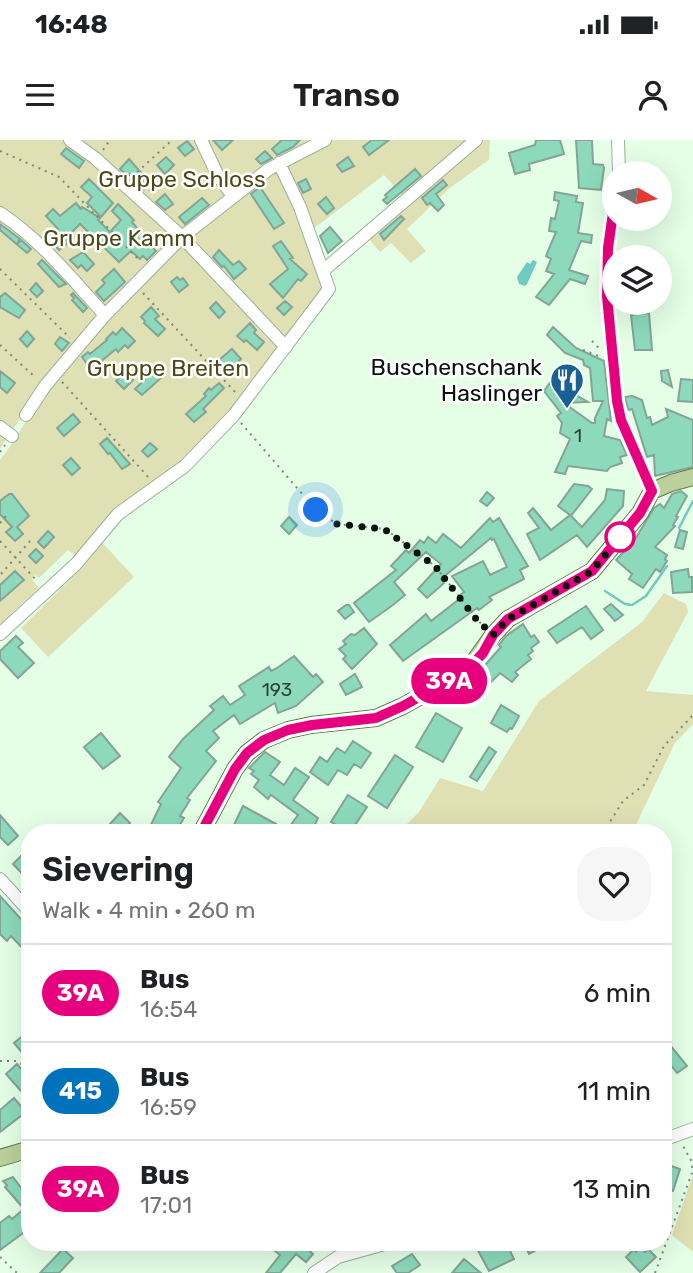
<!DOCTYPE html>
<html lang="en">
<head>
<meta charset="utf-8">
<style>
  :root { --surface:#fff; --page:#f6f6f6; --text:#202124; --muted:#757577; --line:#e0e0e0 }
  body { margin:0; font-family:Rubik,sans-serif; background:var(--page); color:var(--text); height:100vh; display:flex; flex-direction:column; font-size:26px; white-space:nowrap }
  * { box-sizing:border-box; margin:0 }
  p { font-size:23px; color:var(--muted) }
  .icon { flex:none; width:38px; height:38px; fill:none; stroke:currentColor; stroke-width:2; stroke-linecap:round; stroke-linejoin:round }
  .map { position:relative; flex:1; overflow:hidden }
  .sheet { position:absolute; left:21px; top:684px; width:651px; height:427px; display:flex; flex-direction:column; background:var(--surface); border-radius:28px; box-shadow:0 7px 28px #0002 }
  .sheet>* { flex:none }
  .badge { padding:0 14px; border-radius:23px; font-size:24px; line-height:46px }
  .needle { width:46px; rotate:98deg }
  .controls { position:absolute; left:602px; top:21px; display:grid; gap:14px }
  .controls a { display:grid; place-items:center; width:70px; height:70px; border-radius:50%; background:var(--surface); box-shadow:0 7px 28px #0002; font-size:35px }
  .you { position:absolute; width:35px; height:35px; margin:-18px; border:5px solid #fff; border-radius:50%; background:#1a73e8; box-shadow:0 0 0 10px #1a73e833 }
  .map>.badge { position:absolute; translate:-50% -50%; box-shadow:0 0 0 4px #fff }
  .round { display:grid; place-items:center; flex:none; width:74px; height:74px; border-radius:28px; background:var(--page) }
  .head { display:flex; align-items:center; justify-content:space-between; height:119px; padding:0 21px }
  h1 { font-size:33px; font-weight:600; line-height:52px }
  ul { padding:0; list-style:none }
  li { display:flex; align-items:center; gap:21px; height:98px; padding:0 21px; border-top:2px solid var(--line) }
  li div { flex:1 }
  li b { display:block; font-size:26px }
  li em { font-style:normal }
  li .badge { min-width:77px; font-weight:700; text-align:center }
  .status { display:flex; justify-content:space-between; align-items:center; height:49px; padding:0 35px; background:var(--surface); direction:ltr }
  .status svg { height:19px; fill:currentColor }
  header { display:flex; justify-content:space-between; align-items:center; height:91px; padding:0 21px; background:var(--surface); font-size:32px; font-weight:600 }
  .map>svg:first-child { display:block }
</style>
</head>
<body>
<div class="status"><b>16:48</b><svg viewBox="0 0 49 12"><path d="M0 12V9h3v3zM5 12V6h3v6zM10 12V3h3v9zM15 12V0h3v12zM26 1h20v11H26zM47 4h2v5h-2z"/></svg></div>
<header><svg class="icon" aria-label="menu" viewBox="0 0 24 24"><path d="M4 6h16M4 12h16M4 18h16"/></svg>Transo<svg class="icon" aria-label="person" viewBox="0 0 24 24"><circle cx="12" cy="8" r="4"/><path d="M4 21q1-7 8-7t8 7"/></svg></header>
<div class="map">
<svg width="693" height="1133" viewBox="0 0 693 1133">
  <rect width="100%" height="100%" fill="#e5ffe7"/>
  <path fill="#dfe0b3" d="M0 0H62L72 5 176 98 118 157 115 155 42 245 0 309Z
    M79 0H316L186 90 180 88Z
    M331 0H490L489 20 451 47 407 89 426 111 411 123 391 103 380 112 367 97 405 58 384 35 313 89 286 25Z
    M276 28 294 62 325 147 225 283 77 417 68 410 39 438 35 435 32 439 39 448 11 474 13 478 0 489V320L14 301 41 256 100 184 200 89 202 90 247 49Z
    M101 401 134 437 48 517 21 488 83 427Z
    M664 453 686 464 688 472 646 551 693 555V584L675 603 632 693H398L419 672 440 638 483 651 539 561 642 482Z
    M693 1035V1112L672 1095Z"/>
  <path fill="#6fcac1" d="M533 120 537 122 527 144 525 146 519 144 517 137 527 122 530 124Z"/>
  <g fill="none" stroke-linecap="round" stroke-linejoin="round">
    <path stroke="#6fcac1" stroke-width="2.5" d="M679 388 693 361
      M605 451 625 464 632 465 646 456 667 426"/>
  </g>
  <path fill="#8cdabb" stroke="#83a496" stroke-width="2" d="M213 0H233L222 10Z
    M282 0H300L293 7 277 15 272 9Z
    M372 0H389L369 15 363 7Z
    M536 0H560L564 14 529 24 530 30 515 34 509 13 535 5Z
    M576 0H592L593 24 603 25 604 28 601 50 579 48Z
    M187 1 194 9 185 16 178 8Z
    M66 8 84 21 79 28 61 14Z
    M265 11 272 18 261 24 256 19Z
    M166 17 174 25 165 34 157 25Z
    M348 17 354 26 342 32 337 25Z
    M129 19 151 44 143 50 130 34 128 36 120 29Z
    M415 29 421 36 387 64 383 60 387 57 385 55Z
    M89 39 113 63 101 77 87 63 92 57 81 47Z
    M306 39 311 49 303 53 298 43Z
    M443 40 447 45 436 54 444 65 438 71 430 63 427 65 422 58Z
    M260 47 284 83 274 89 251 54Z
    M555 52 577 56 576 62 583 63 578 93 592 95 591 103 581 101 569 130 588 136 585 144 570 139 549 165 536 157 554 134 546 131 551 119 546 116 556 92 549 91 551 78 555 79 559 61 554 60Z
    M165 54 173 64 165 70 156 62Z
    M326 57 334 68 327 74 318 64Z
    M202 58 209 65 185 84 179 77Z
    M76 63 81 69 82 67 100 78 98 80 110 92 121 80 112 71 118 64 134 80 132 82 156 111 147 120 143 116 140 119 131 111 119 122 80 84 65 99 68 103 59 110 48 97 58 89 46 76 53 69 60 76Z
    M401 76 404 79 384 100 380 94Z
    M0 84 20 99 17 104 21 100 31 109 27 113 0 90Z
    M330 87 342 101 328 113 320 96Z
    M281 101 293 118 290 119 307 134 301 141 298 139 283 158 270 144 288 129 273 106Z
    M219 110 233 125 239 121 246 129 234 139 224 126 222 127 213 117Z
    M83 112 94 124 87 131 81 125 78 128 70 120Z
    M42 120 66 144 59 147 38 124Z
    M114 129 125 142 104 161 96 152 105 143 102 140Z
    M177 137 180 140 183 138 188 145 179 152 171 142Z
    M36 143 43 151 37 157 30 150Z
    M5 153 25 170 19 178 0 167V157Z
    M73 153 87 168 83 172 72 160 74 158 71 155Z
    M285 161 292 167 284 175 277 168Z
    M216 162 225 172 219 178 210 168Z
    M151 167 159 176 155 179 165 189 158 196 144 183 145 181 141 177Z
    M649 173 652 210H635L631 175Z
    M250 183 256 190 254 193 264 202 257 210 246 200 244 202 237 196Z
    M553 187 576 208 604 221 611 281 607 279 604 296 620 300 627 315 620 317 622 323 610 327 607 331 568 326 565 334 555 332 570 299 560 293 562 283 557 276 561 273 544 251 551 241 588 262 564 263 592 283H595V278L603 261H593L590 228 584 225 583 220 565 213 547 195Z
    M122 188 135 201 128 208 125 205 118 212 116 209 99 223 97 220 90 228 82 217 88 212 90 214 107 200 106 199 113 192 116 195Z
    M27 191 34 199 27 207 20 199Z
    M60 197 69 203 62 211 55 204Z
    M232 209 241 219 223 236 213 225Z
    M155 230 162 237 142 255 135 249Z
    M668 230 672 247 662 241 661 231Z
    M0 231 15 243 7 253 0 247Z
    M125 232 133 240 124 249 116 241Z
    M681 239 693 240V262L678 261Z
    M219 243 224 248 203 269 206 272 194 282 186 274 206 256 204 254 209 248 211 250Z
    M632 256 642 260 647 278 650 277 652 285 668 277 666 269 693 280V327L655 336 654 315 647 317 632 269 629 270 627 266 625 257Z
    M73 274 80 282 64 296 57 288Z
    M107 298 130 324 122 329 110 313 108 314 100 304Z
    M150 303 157 309 148 317 142 311Z
    M71 318 80 328 72 335 63 325Z
    M574 344 588 346 592 349 571 376 582 387 605 360 607 349 624 351 623 366 587 407 577 395 540 420 527 394 539 388 528 373 533 368 551 390 570 375 558 366Z
    M681 351 687 356 676 376 678 377 673 385 675 386 655 407 667 415 665 419 667 421 660 432 656 429 643 448 629 439 632 434 616 420 634 401 654 368 660 364 664 368 672 354Z
    M487 352 494 358 487 366 480 361Z
    M9 354H12L29 376 17 387 23 394 15 401 6 392 12 387 0 374V361Z
    M289 377 297 385 289 394 281 386Z
    M490 378 493 382 499 378 528 426 520 430 524 439 489 457 492 460 479 470 477 468 403 521 390 505 426 474 431 481 462 457 460 455 464 452 452 436 483 421 490 435 507 427 494 399 492 400 491 398 441 439 444 443 427 458 418 449 441 424 426 412 394 442 405 455 393 465 369 482 354 463 396 430 391 426 406 410 409 413 420 400 424 403 428 397 436 403 443 394 461 408Z
    M680 390 687 392 683 409 675 407Z
    M48 391 54 397 44 408 38 402Z
    M36 409 43 416 36 423 29 416Z
    M688 429 689 437H692V452L673 453 671 432Z
    M15 431 24 440 0 461V445Z
    M611 464 623 475 615 481 604 469Z
    M346 465H349L354 472 345 479 338 471Z
    M586 466 603 490 591 499 582 487 557 503 548 491Z
    M523 484 531 497 534 495 539 502 531 508 533 511 528 515 531 519 515 532 518 535 512 542 500 533 480 553 471 545 465 549 462 545 479 532 501 507 499 505 506 496Z
    M364 488 377 504 352 529 343 519 346 516 339 509 346 504 343 501 351 494 355 495Z
    M16 496 23 503 18 507 34 523 18 538 0 519V511Z
    M294 516 313 537 316 534 323 542 296 566 278 573 275 563 240 584 234 575 213 591 219 598 206 611 216 621 187 658 190 660 180 676 184 678 175 693H147L161 664 158 662 181 628 169 617 183 599 214 570 210 566 223 556 230 565 245 555 239 546 269 527 271 531 277 528Z
    M355 534 362 547 346 555 340 544Z
    M501 565 519 576 512 589 510 588 507 592 491 583Z
    M436 573 462 588 443 622 416 607Z
    M101 593 120 616 103 629 84 607Z
    M353 601 371 613 361 628 354 624 347 635 338 630 328 645 310 632 320 617 327 622 337 608 345 613Z
    M489 607 496 612 477 641 470 637Z
    M265 612 280 622 270 635 284 645 295 628 309 637 293 660 318 678 311 693H300L290 686 298 675 271 655 268 659 254 647 259 640 251 634 254 631 249 628Z
    M395 615 413 627 387 668 368 656Z
    M348 655 367 667 350 693 331 682Z
    M243 666 276 684 271 693H245L233 687Z
    M120 673 130 683 123 691 121 689 119 692 110 684Z
    M0 675 18 696 8 705 0 697Z
    M30 707V742L13 724Z
    M0 756 30 789V816L11 796 7 801 0 794Z
    M30 890V910L24 915 14 903Z
    M670 905 687 926 677 933 663 915V910Z
    M17 924 30 939V943L21 951 6 934Z
    M14 958 26 972 0 992V970Z
    M663 1023 680 1029 673 1051 663 1047Z
    M13 1037 25 1053 30 1049V1088L0 1110V1083L9 1076 12 1079 24 1069 5 1047 7 1045 3 1041Z
    M274 1102H294L299 1107 302 1104 313 1114 306 1122 296 1114 280 1133H266L280 1115 270 1107Z
    M485 1102H506L514 1119 489 1131 476 1107Z
    M523 1102H551L529 1114Z
    M641 1107 645 1112 648 1109 656 1117 640 1132 626 1117 634 1109 636 1112Z
    M63 1109 73 1118 59 1133H40Z
    M412 1114 420 1125 408 1133H397L392 1126Z
    M464 1119 481 1133H452Z"/>
  <g fill="none" stroke-linecap="round" stroke-linejoin="round">
    <g stroke="#98b19b" stroke-width="14">
      <path id="minor" d="M70 0 95 18 182 97 286 207
        M201 0 218 36 233 56
        M618 0 619 33
        M614 66 608 108 607 156 617 261 621 280 652 351
        M0 73C41 100 72 139 105 175
        M324 130 476 0
        M26 275 45 246 105 175 182 97 269 29 325 0
        M0 287 12 296
        M0 494 76 424 118 374 185 326 234 275 329 149 300 67 279 23
        M0 739 30 772
        M663 1000 693 989
        M314 1133 338 1117 392 1102"/>
    </g>
    <g stroke="#5f7a40" stroke-width="18">
      <path id="major" d="M201 693 235 629 247 613 264 600 288 590 311 585 376 578 403 566 457 536 471 526 493 495 508 479 592 431 640 373 652 351 671 343 693 337
        M0 1018 30 1009"/>
    </g>
    <path stroke="#798a7a" stroke-width="2" stroke-dasharray="2 5" stroke-linecap="butt" d="M103 10 110 0
      M0 11 59 37 140 121
      M132 37 172 0
      M149 51 166 38 173 47
      M0 129 70 198
      M143 153 237 254
      M592 201 600 209
      M0 205 35 237
      M583 210 601 217
      M62 242 150 339
      M241 283 316 370 337 384 385 389 435 426 482 485
      M0 312 5 305
      M0 383 7 375
      M0 401 38 442
      M1 434 31 400
      M603 693 623 661 644 645 664 606 693 575
      M0 921H17L30 930
      M0 1117 17 1133
      M655 1133 692 1033V1022L683 1006"/>
    <use href="#minor" stroke="#fff" stroke-width="12"/>
    <use href="#major" stroke="#bbd09d" stroke-width="16"/>
  </g>
  <g fill="none" stroke-linecap="round" stroke-linejoin="round">
    <g stroke="#fff" stroke-width="16">
      <path id="line" d="M201 693 235 629 247 613 264 600 288 590 312 585 376 578 403 566 457 536 471 526 483 513 493 495 508 479 592 431 640 373 652 351 621 280 617 261 607 156 608 108 614 66"/>
    </g>
    <use href="#line" stroke="#e6007e" stroke-width="10"/>
    <path stroke="#0a130b" stroke-width="7" stroke-dasharray="0 12.6" d="M316 370 337 384 384 389 435 426 477 480 493 495 508 479 592 431 620 397"/>
  </g>
  <defs>
    <g id="restaurant-pin" transform="scale(1.75)"><path d="M0 17L-7.5 6A9.5 9.5 0 1 1 7.5 6Z" fill="#196094" stroke="#fff"/><path d="M-5-6h1v4h1v-4h1v4h1v-4h1v5L-1.5 .5V6h-2V.5L-5-1ZM5-6V6H3V1.5H1.5Q1.5-4 5-6Z" fill="#fff"/></g>
  </defs>
  <g fill-rule="evenodd">
    <use href="#restaurant-pin" x="567" y="240"/>
  </g>
  <circle fill="#fff" stroke="#e6007e" stroke-width="3.5" cx="620" cy="397" r="14"/>
  <g text-anchor="middle" dominant-baseline="central" stroke-width="5" stroke-linejoin="round" paint-order="stroke">
    <g font-size="19" fill="#2a4537">
      <text x="578" y="295">1</text>
      <text x="277" y="549">193</text>
    </g>
    <g font-size="23" fill="#4b4a17" stroke="#fff">
      <text x="182" y="39">Gruppe Schloss</text>
      <text x="119" y="98">Gruppe Kamm</text>
      <text x="168" y="228">Gruppe Breiten</text>
    </g>
    <g font-size="23" fill="#0a130b" stroke="#fff" text-anchor="end">
      <text x="542" y="227">Buschenschank<tspan x="542" dy="26">Haslinger</tspan></text>
    </g>
  </g>
</svg>
<div class="controls">
<a><svg class="needle" viewBox="-14 -14 28 28"><path d="M0-13l5 13h-10z" fill="#e53935"/><path d="M0 13l5-13h-10z" fill="#757577"/></svg></a>
<a><svg class="icon" aria-label="layers" viewBox="0 0 24 24"><path d="M12 4l9 5-9 5-9-5zM3 14l9 5 9-5"/></svg></a>
</div>
<div class="you" style="left:316px;top:370px"></div>
<b class="badge" style="left:449px;top:541px;background:#e6007e;color:#fff">39A</b>
<section class="sheet">
<div class="head"><div><h1>Sievering</h1><p>Walk · 4 min · 260 m</p></div><a class="round"><svg class="icon" aria-label="heart" viewBox="0 0 24 24"><path d="M12 20l-8-8c-3-5 5-10 8-4 3-6 11-1 8 4z"/></svg></a></div>
<ul>
<li><span class="badge" style="background:#e6007e;color:#fff">39A</span><div><b>Bus</b><p>16:54</p></div><em>6 min</em></li>
<li><span class="badge" style="background:#0072bc;color:#fff">415</span><div><b>Bus</b><p>16:59</p></div><em>11 min</em></li>
<li><span class="badge" style="background:#e6007e;color:#fff">39A</span><div><b>Bus</b><p>17:01</p></div><em>13 min</em></li>
</ul>
</section>
</div>
</body>
</html>
